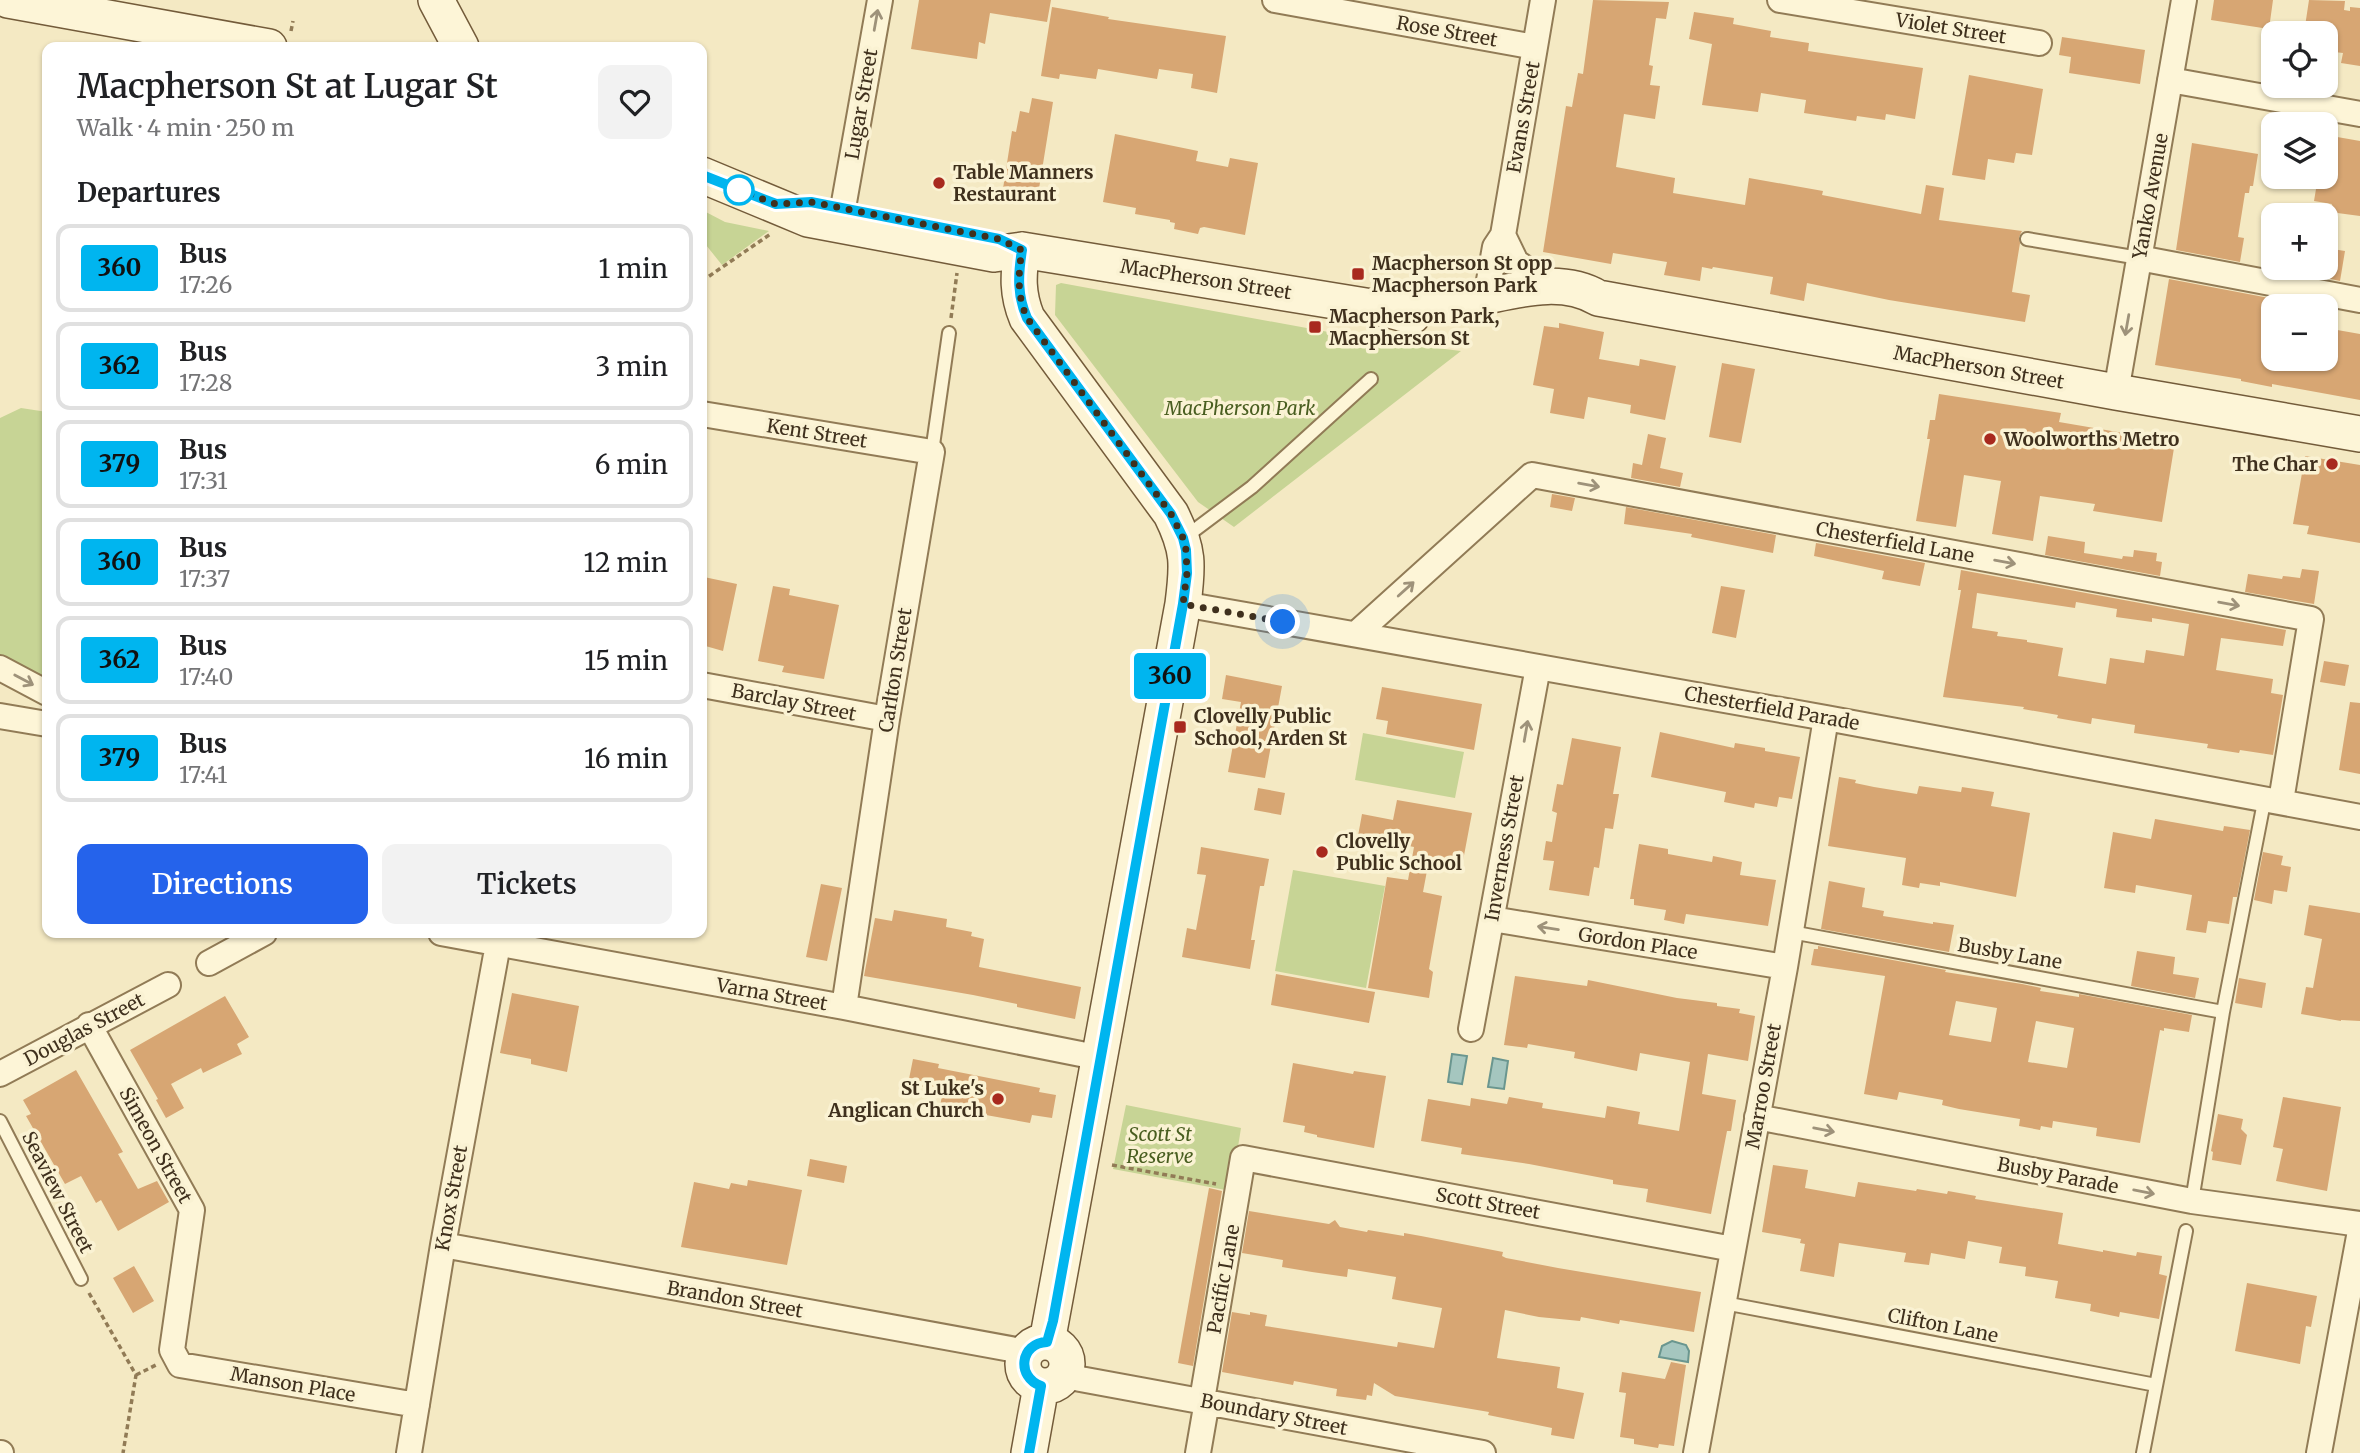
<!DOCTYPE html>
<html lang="en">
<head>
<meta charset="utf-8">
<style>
  :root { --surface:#fff; --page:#f2f2f2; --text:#202124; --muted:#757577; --line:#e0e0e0; --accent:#2563eb }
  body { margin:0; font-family:Merriweather,serif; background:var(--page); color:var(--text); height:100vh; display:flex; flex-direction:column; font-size:26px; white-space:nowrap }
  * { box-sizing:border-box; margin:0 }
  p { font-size:23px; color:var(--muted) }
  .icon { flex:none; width:38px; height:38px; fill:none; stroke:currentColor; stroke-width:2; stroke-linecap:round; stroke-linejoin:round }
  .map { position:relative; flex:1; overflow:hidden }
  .details { position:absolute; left:42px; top:42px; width:665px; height:896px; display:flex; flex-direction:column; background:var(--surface); border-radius:14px; box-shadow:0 2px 5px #0004 }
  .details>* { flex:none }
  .badge { padding:0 14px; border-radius:5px; font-size:24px; line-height:46px }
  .buttons { position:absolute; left:2261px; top:21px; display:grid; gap:14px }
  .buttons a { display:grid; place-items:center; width:77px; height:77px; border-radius:14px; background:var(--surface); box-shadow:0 2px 5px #0004; font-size:35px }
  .you { position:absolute; width:35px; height:35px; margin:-18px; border:5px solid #fff; border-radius:50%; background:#1a73e8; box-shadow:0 0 0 10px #1a73e833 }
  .map>.badge { position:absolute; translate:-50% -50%; box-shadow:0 0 0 4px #fff }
  h2 { padding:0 35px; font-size:26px; line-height:63px }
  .round { display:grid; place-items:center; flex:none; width:74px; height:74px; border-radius:14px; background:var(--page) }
  .summary { display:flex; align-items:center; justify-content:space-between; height:119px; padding:0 35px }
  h1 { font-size:33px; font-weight:600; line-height:52px }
  .cta { display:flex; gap:14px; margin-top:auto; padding:14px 35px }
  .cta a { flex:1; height:80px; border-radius:14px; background:var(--accent); color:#fff; font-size:28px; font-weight:600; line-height:80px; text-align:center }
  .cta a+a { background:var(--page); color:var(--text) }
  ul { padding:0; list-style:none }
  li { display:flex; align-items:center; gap:21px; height:88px; margin:0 14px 10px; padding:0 21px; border:4px solid var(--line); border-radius:14px }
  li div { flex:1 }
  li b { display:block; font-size:26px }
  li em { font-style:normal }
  li .badge { min-width:77px; font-weight:700; text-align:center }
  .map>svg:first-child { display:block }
</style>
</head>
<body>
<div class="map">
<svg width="2360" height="1453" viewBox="0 0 2360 1453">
  <rect width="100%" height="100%" fill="#f4e9c3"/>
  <path fill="#c7d495" d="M702 210 725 222 769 231 722 265 702 240Z
    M1061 283 1372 340 1461 351 1234 527 1198 502 1055 315 1056 285Z
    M21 408 47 412V682L0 657V418Z
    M1363 733 1464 752 1455 798 1355 780Z
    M1293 870 1385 886 1366 988 1275 971Z
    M1126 1105 1241 1128 1231 1191 1113 1169Z"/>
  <path fill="#a5c6bf" stroke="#6a968f" stroke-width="2" d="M1452 1054 1467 1056 1462 1084 1448 1082Z
    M1493 1058 1508 1061 1504 1089 1488 1087Z
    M1672 1341 1686 1345 1689 1351 1688 1362 1659 1357 1662 1346Z"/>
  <path fill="#d7a673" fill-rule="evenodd" d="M919 0H1051L1047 22 990 13 985 44 979 42 977 59 911 49Z
    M1593 0 1669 2 1666 19 1656 18 1649 65 1653 66 1650 85 1660 86 1655 119 1624 114 1616 167 1675 178 1673 193 1745 205 1749 178 1823 191 1822 195 1921 214 1926 185 1944 188 1939 220 2022 231 2019 237 2020 243 2012 292 2030 295 2025 322 1889 300 1807 283 1804 301 1770 294 1773 277 1713 267 1712 269 1702 267 1700 281 1664 275 1667 262 1613 253 1611 264 1543 252 1566 106 1572 107 1578 73 1583 74Z
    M2214 0H2273L2269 29 2211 20Z
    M2309 0 2345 1 2344 10 2350 11V7L2360 8V66L2341 63 2343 53 2326 51V33H2304Z
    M1052 7 1109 17 1108 19 1226 36 1217 93 1191 88 1193 74 1159 69 1157 79 1098 69 1096 79 1060 74 1059 79 1041 76Z
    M1694 12 1734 18 1733 24 1771 31 1770 37 1809 43 1808 51 1923 68 1915 119 1886 114 1885 120 1857 116 1856 121 1804 113 1806 100 1761 93 1758 112 1702 105 1712 44 1689 39Z
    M2062 37 2145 50 2140 84 2069 73 2071 57 2059 55Z
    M1969 75 2043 89 2032 155 2016 153 2014 163 1988 159 1985 180 1952 175Z
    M1032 98 1053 102 1037 201 1002 195 1012 131 1016 132 1020 111 1029 113Z
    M1115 134 1198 151 1196 161 1228 167 1230 158 1258 163 1245 235 1204 227 1200 228 1198 234 1174 229 1175 223 1170 222V220L1135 214 1136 208 1103 202Z
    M2326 135 2360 141V216L2330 212 2332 204 2314 201 2318 177H2326Z
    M2192 143 2258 154 2253 186H2250L2249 193H2245L2238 237 2244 238 2240 262 2176 250Z
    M2326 248 2345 251 2340 281 2326 278Z
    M2169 279 2285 301 2284 306H2273V359H2326V328L2360 334V400L2272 384V387L2241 381V379L2155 365Z
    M1559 323 1604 332 1599 359 1639 366 1640 359 1676 366 1665 420 1630 413 1631 405 1588 397 1584 419 1550 413 1554 389 1533 385 1544 326 1559 328Z
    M1722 363 1755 369 1741 443 1709 437Z
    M1939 394 2061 413 2059 422 2141 436 2140 442 2174 448 2162 522 2093 511 2095 504 2040 496 2033 541 1992 534 2001 481 1964 475 1956 527 1916 521 1930 439H1927L1930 420H1935Z
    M1648 434 1666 438 1660 468 1683 473 1680 487 1631 478 1633 463 1642 465Z
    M2305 456 2360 465V543L2307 534 2309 526 2293 524Z
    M1552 494 1575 498 1572 511 1550 507Z
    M1626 507 1776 535 1773 553 1691 537 1692 534 1624 524Z
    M2048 536 2085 542 2084 553 2122 559 2123 556 2133 557 2134 550 2157 553 2156 561 2162 562 2160 576 2045 555Z
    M1816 543 1925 563 1920 586 1882 579 1884 571 1814 556Z
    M2302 569 2319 571 2314 604 2245 592 2248 574 2282 579 2283 576 2300 578Z
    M1961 570 2286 630 2283 646 2221 638 2216 670 2273 679 2271 693 2283 695 2273 755 2240 750 2239 753 2207 748 2208 744 2134 733 2135 725 2092 718 2091 724 2057 718 2058 715 2023 709 2024 707 1943 697 1961 590H1958ZM1977 593 2075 608 2076 602 2117 609 2116 617 2152 622V618L2189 624 2184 656 2146 650 2144 663 2110 658 2106 684 2058 676 2063 648 2027 642V640L1997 636 1998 632 1972 628Z
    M704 577 737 584 723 651 702 645V589Z
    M773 586 790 589 789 595 839 605 824 679 782 672 784 666 758 661Z
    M1721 586 1745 590 1736 638 1712 633Z
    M2324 661 2349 665 2345 686 2320 682Z
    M1226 675 1282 686 1265 778 1228 772 1241 702 1222 699Z
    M1382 687 1482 704 1474 750 1386 734 1388 721 1376 719Z
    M2350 702 2360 703V774L2339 770Z
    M1660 732 1734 748 1735 743 1765 748V751L1800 757 1792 799 1779 797 1777 807 1755 803 1754 808 1724 802 1726 792 1651 777Z
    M1572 738 1621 747 1613 794H1619L1613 829 1605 828 1599 868 1594 867 1589 896 1549 890 1554 861 1543 860 1546 841 1552 842 1557 813 1552 811 1557 784 1563 785Z
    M1839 777 1856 780 1855 783 1874 787 1917 794 1919 786 1961 792 1962 787 1994 792 1991 806 2030 813 2016 897 1940 882V886L1920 883 1919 888 1902 885 1906 858 1828 846Z
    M1258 788 1285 793 1281 815 1254 810Z
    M1397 800 1472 813 1462 866 1429 860 1423 892 1442 896 1429 969 1433 972 1429 998 1368 988 1387 877 1408 880 1414 847 1358 836 1362 814 1393 820Z
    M2155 819 2223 831 2224 826 2250 830 2237 897H2233L2229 924 2208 921 2206 933 2186 930 2192 895 2136 885 2135 893 2104 888 2113 832 2151 839Z
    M1639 844 1668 849V854L1712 862 1713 856 1742 862 1740 875 1776 880 1768 926 1686 914 1684 924 1664 920 1666 910 1634 905V899H1630Z
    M1201 847 1269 859 1264 886H1260L1251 940H1255L1250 969 1182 957 1187 928 1196 930 1206 875 1197 874Z
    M2263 852 2283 856 2281 865 2291 867 2287 892 2274 890 2272 904 2254 900Z
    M1829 881 1865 888 1862 907 1884 911 1883 916 1933 924V922L1954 925 1949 952 1821 929Z
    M821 884 842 888 827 961 806 957Z
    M2309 905 2360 913V1021L2341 1020V1021L2301 1014 2306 987 2313 988 2322 939 2304 935Z
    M894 910 947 919 946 927 972 932 971 936 984 939 979 967 1081 987 1075 1019 1017 1007V1004L973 995 864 976 875 918 892 921Z
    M1818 946 1946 970 1945 972 2022 984 2041 988 2040 991 2079 997V994L2192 1015 2189 1032 2164 1028V1031L2160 1030 2140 1143 2096 1136 2097 1128 2053 1121 2052 1128 2041 1126 2040 1130 2019 1126 2020 1119 1959 1109 1942 1105 1943 1100 1899 1092 1897 1100 1864 1094 1885 976 1811 965 1814 949H1818ZM1956 1001 1997 1008 1991 1042 1949 1035ZM2036 1021 2074 1028 2067 1068 2028 1062Z
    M2137 951 2175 957 2173 974 2199 978 2195 998 2131 986Z
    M1276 974 1375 992 1369 1023 1271 1005Z
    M1515 976 1587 986 1588 980 1677 998 1717 1003V1006L1740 1009 1739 1013 1755 1016 1748 1061 1708 1054 1702 1094 1736 1100 1731 1131H1727L1711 1214 1646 1202 1648 1189 1613 1184V1180L1529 1164 1461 1154 1462 1148 1421 1141 1428 1099 1470 1106 1471 1098 1507 1104 1509 1097 1543 1103 1542 1108 1605 1118 1607 1106 1640 1112 1638 1124 1679 1131 1690 1062 1640 1053 1637 1071 1574 1058 1575 1052 1528 1044 1527 1048 1504 1045Z
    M2239 978 2266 983 2262 1008 2235 1003Z
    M512 993 579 1006 567 1072 531 1064V1059L500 1053Z
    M225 996 249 1037 237 1044 242 1054 203 1073 201 1068 171 1084 184 1108 166 1118 156 1100 158 1099 130 1050Z
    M913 1059 939 1064 938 1068 1040 1088 1039 1092 1056 1095 1052 1118 1032 1115 1030 1123 958 1110 959 1107 940 1106 943 1091 908 1084Z
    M1293 1063 1353 1074 1354 1071 1386 1076 1374 1148 1317 1137V1135L1304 1132 1305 1126 1283 1122Z
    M76 1070 123 1152 118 1154 138 1189 157 1181 169 1202 118 1231 101 1200 96 1203 81 1176 65 1184 26 1116 31 1114 23 1100Z
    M2283 1097 2341 1107 2327 1191 2276 1181 2283 1149 2273 1147Z
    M2218 1114 2243 1119 2241 1129 2247 1135 2241 1165 2212 1160 2213 1152 2211 1151Z
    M810 1159 847 1166 844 1183 807 1176Z
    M1773 1165 1808 1170 1805 1188 1855 1197 1858 1182 1916 1191 1917 1189 1947 1194 1948 1191 1976 1196 1975 1199 2063 1213 2058 1244 2103 1252V1250L2136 1256 2137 1252 2162 1256 2159 1274 2167 1276 2159 1319 2120 1312 2119 1317 2090 1311 2091 1304 2055 1298 2058 1281 2025 1276 2026 1267 1999 1263 2002 1247 1968 1241 1965 1259 1931 1253 1929 1265 1904 1262 1906 1253 1839 1243 1834 1277 1800 1271 1805 1244 1800 1243 1801 1239 1762 1232Z
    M748 1180 802 1190 787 1265 681 1247 694 1182 729 1189 731 1183 747 1186Z
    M1209 1188 1222 1191 1193 1366 1178 1363Z
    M1249 1211 1329 1224 1335 1220 1340 1227 1367 1232 1368 1230 1404 1236V1233L1421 1236 1503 1252 1502 1256 1506 1258 1558 1268 1701 1292 1694 1332 1620 1320 1619 1324 1581 1317 1580 1321 1539 1317 1505 1310 1497 1358 1560 1367 1557 1388 1584 1393 1574 1439 1551 1435 1552 1428 1488 1415 1489 1412 1395 1396 1374 1383 1372 1396 1367 1395 1366 1400 1336 1396 1337 1389 1294 1381 1293 1385 1222 1372 1232 1312 1250 1315V1312L1267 1315 1265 1326 1397 1347 1398 1342 1434 1348 1442 1308 1392 1299 1396 1277 1348 1269 1347 1277 1312 1272 1282 1267 1283 1260 1242 1253Z
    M134 1266 154 1301 133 1313 113 1278Z
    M2247 1283 2317 1296 2311 1327 2306 1326 2300 1364 2235 1351Z
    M1671 1362 1686 1365 1674 1446 1659 1444 1658 1448 1634 1444V1439L1620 1437 1626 1393 1619 1392 1622 1372 1665 1379Z"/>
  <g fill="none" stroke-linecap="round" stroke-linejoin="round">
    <g stroke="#917b56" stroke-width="16">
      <path id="service" d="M2027 239 2139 258
        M932 452 949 333
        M1184 538 1252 487 1371 379
        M1791 932 2223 1012 2265 797
        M0 1121 81 1279
        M2192 1201 2223 1012
        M1724 1303 2156 1385
        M2143 1453 2186 1231"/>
    </g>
    <g stroke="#917b56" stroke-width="28">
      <path id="minor" d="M1275 0 1535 47
        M1780 0 2039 43
        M2170 80 2360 114
        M843 208 880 0
        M1503 235 1516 262 1550 285
        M2139 258 2360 300
        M1486 297 1495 247 1503 235 1543 0
        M2116 392 2184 0
        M702 414 932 452 887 719 844 1007
        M1183 604 1826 718 2360 817
        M1356 634 1532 475 2311 619 2281 801
        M0 668 47 693
        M702 685 887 719
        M0 716 47 724
        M1492 919 1785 967
        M441 933 844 1007 1101 1058
        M209 963 264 933
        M89 1025 192 1210 172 1350 180 1365 417 1405
        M1471 1029 1538 667
        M0 1074 168 985
        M1757 1117 2192 1201 2360 1224
        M443 1245 1027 1352
        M1064 1376 1483 1453
        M1202 1400 1243 1158 1733 1249
        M0 1453H1
        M409 1453 443 1245 498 944
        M1198 1453 1207 1401
        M1696 1453 1785 967 1826 718
        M2319 1453 2360 1231"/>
    </g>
    <g stroke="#735b3a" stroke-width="38">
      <path id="secondary" d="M8 0 269 47
        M436 0 461 47
        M702 175 808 219 994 254 1022 250 1390 310 1412 316
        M1022 250C1018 275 1017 294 1027 318L1171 514C1189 550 1188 565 1183 604L1047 1342
        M1390 310C1417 308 1444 304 1471 299 1512 292 1559 275 1598 298L2116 392 2360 434
        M1023 1364a22 22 0 1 1 44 0a22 22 0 1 1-44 0Z
        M1029 1453 1041 1386"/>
    </g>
    <path stroke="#917b56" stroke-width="3.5" stroke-dasharray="5 3.5" stroke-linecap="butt" d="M291 31 293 21
      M702 281 772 233
      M951 318 957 273
      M1112 1165 1216 1184
      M89 1293 136 1375 123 1453
      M136 1375 156 1365"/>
    <use href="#service" stroke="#fdf5d7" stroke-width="12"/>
    <use href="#minor" stroke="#fdf5d7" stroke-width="24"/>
    <use href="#secondary" stroke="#fdf5d7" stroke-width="35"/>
  </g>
  <defs><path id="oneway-shaft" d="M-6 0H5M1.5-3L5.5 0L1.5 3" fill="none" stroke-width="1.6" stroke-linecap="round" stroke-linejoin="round" transform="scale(1.75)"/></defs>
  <g stroke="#9e927a">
    <use href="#oneway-shaft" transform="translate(876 20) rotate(-80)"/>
    <use href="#oneway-shaft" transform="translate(2127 325) rotate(100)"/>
    <use href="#oneway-shaft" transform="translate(1589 485) rotate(10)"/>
    <use href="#oneway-shaft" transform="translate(2005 562) rotate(10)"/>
    <use href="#oneway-shaft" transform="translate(1406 589) rotate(-42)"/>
    <use href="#oneway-shaft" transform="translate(2229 604) rotate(10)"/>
    <use href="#oneway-shaft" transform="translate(24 680) rotate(28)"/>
    <use href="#oneway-shaft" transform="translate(1526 731) rotate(-80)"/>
    <use href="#oneway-shaft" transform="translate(1548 928) rotate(-171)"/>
    <use href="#oneway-shaft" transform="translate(1824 1130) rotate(11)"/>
    <use href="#oneway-shaft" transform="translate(2144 1192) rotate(11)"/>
  </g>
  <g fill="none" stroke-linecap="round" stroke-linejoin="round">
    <g stroke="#fff" stroke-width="16">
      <path id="line" d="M702 175 776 204 811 202 999 239 1022 250C1018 275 1017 295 1027 318L1171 514 1183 538 1186 550 1187 573 1183 604 1053 1321 1047 1342C1020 1343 1016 1377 1041 1386L1029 1453"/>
    </g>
    <use href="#line" stroke="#00b5ef" stroke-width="10"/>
    <path stroke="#3f301d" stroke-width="7" stroke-dasharray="0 12.6" d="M739 190 776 204 811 202 999 239 1022 250C1018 275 1017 295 1027 318L1171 514 1183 538 1186 550 1187 573 1183 604 1283 622"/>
  </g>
  <g fill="#a8291e" stroke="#faf2d3" stroke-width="2.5">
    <circle cx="939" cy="183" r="7"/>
    <rect x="1351" y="267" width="14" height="14" rx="3.5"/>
    <rect x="1308" y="320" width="14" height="14" rx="3.5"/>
    <circle cx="1990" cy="439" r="7"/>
    <circle cx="2332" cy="464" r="7"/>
    <rect x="1173" y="720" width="14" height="14" rx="3.5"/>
    <circle cx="1322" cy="852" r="7"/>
    <circle cx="998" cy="1099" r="7"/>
  </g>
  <circle fill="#fff" stroke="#00b5ef" stroke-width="3.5" cx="739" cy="190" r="14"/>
  <g text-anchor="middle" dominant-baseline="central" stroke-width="7" stroke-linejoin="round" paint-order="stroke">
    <g font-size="19" fill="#3f301d" stroke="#faf2d3">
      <text transform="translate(1951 28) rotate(9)">Violet Street</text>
      <text transform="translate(1447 31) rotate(10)">Rose Street</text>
      <text transform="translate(861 104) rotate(-80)">Lugar Street</text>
      <text transform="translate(1523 117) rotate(-80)">Evans Street</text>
      <text transform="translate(2150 196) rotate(-80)">Yanko Avenue</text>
      <text transform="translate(1206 279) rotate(9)">MacPherson Street</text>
      <text transform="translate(1979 367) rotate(10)">MacPherson Street</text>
      <text transform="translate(817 433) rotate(9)">Kent Street</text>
      <text transform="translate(1895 542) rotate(10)">Chesterfield Lane</text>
      <text transform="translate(895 670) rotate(-81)">Carlton Street</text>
      <text transform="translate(794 702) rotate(11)">Barclay Street</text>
      <text transform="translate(1772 708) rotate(10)">Chesterfield Parade</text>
      <text transform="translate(1504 848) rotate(-80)">Inverness Street</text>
      <text transform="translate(1638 943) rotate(9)">Gordon Place</text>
      <text transform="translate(2010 953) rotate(10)">Busby Lane</text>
      <text transform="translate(772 994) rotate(10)">Varna Street</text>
      <text transform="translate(84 1029) rotate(-28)">Douglas Street</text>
      <text transform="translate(1763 1086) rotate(-80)">Marroo Street</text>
      <text transform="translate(156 1145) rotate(61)">Simeon Street</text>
      <text transform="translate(2058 1175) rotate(11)">Busby Parade</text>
      <text transform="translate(58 1192) rotate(63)">Seaview Street</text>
      <text transform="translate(451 1198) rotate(-80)">Knox Street</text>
      <text transform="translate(1488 1203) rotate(10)">Scott Street</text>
      <text transform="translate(1223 1279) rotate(-80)">Pacific Lane</text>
      <text transform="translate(735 1299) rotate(10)">Brandon Street</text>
      <text transform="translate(1943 1325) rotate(11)">Clifton Lane</text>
      <text transform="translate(293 1384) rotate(10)">Manson Place</text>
      <text transform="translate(1274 1414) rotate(11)">Boundary Street</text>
    </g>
    <g font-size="19" font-weight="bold" fill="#3f301d" stroke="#faf2d3" text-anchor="start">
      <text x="953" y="172">Table Manners<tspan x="953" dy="22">Restaurant</tspan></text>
      <text x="1372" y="263">Macpherson St opp<tspan x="1372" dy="22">Macpherson Park</tspan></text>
      <text x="1329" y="316">Macpherson Park,<tspan x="1329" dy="22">Macpherson St</tspan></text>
      <text x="2004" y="439">Woolworths Metro</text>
      <text x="2318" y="464" text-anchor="end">The Char</text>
      <text x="1194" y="716">Clovelly Public<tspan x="1194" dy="22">School, Arden St</tspan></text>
      <text x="1336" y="841">Clovelly<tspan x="1336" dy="22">Public School</tspan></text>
      <text x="984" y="1088" text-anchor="end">St Luke's<tspan x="984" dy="22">Anglican Church</tspan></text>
    </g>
    <g font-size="19" font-style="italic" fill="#495e20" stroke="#faf2d3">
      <text x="1240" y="408">MacPherson Park</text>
      <text x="1160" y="1134">Scott St<tspan x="1160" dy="22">Reserve</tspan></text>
    </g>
  </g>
</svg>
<div class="buttons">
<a><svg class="icon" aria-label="locate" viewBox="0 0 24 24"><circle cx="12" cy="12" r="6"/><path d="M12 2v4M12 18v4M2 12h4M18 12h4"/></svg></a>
<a><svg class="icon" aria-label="layers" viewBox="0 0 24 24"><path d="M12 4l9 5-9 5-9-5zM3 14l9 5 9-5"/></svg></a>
<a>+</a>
<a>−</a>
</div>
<div class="you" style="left:1283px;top:622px"></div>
<b class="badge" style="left:1170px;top:676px;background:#00b5ef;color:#111">360</b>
<section class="details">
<div class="summary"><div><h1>Macpherson St at Lugar St</h1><p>Walk · 4 min · 250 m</p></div><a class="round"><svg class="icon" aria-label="heart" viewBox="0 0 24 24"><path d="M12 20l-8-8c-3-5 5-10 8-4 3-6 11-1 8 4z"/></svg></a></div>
<h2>Departures</h2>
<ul>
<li><span class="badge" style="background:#00b5ef;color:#111">360</span><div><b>Bus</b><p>17:26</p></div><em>1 min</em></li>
<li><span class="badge" style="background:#00b5ef;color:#111">362</span><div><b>Bus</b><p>17:28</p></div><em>3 min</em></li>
<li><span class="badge" style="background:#00b5ef;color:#111">379</span><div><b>Bus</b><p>17:31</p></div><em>6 min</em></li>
<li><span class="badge" style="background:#00b5ef;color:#111">360</span><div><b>Bus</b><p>17:37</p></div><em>12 min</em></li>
<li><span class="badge" style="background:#00b5ef;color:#111">362</span><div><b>Bus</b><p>17:40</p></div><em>15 min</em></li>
<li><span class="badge" style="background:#00b5ef;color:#111">379</span><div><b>Bus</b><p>17:41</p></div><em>16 min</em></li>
</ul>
<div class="cta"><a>Directions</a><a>Tickets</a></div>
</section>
</div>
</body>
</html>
